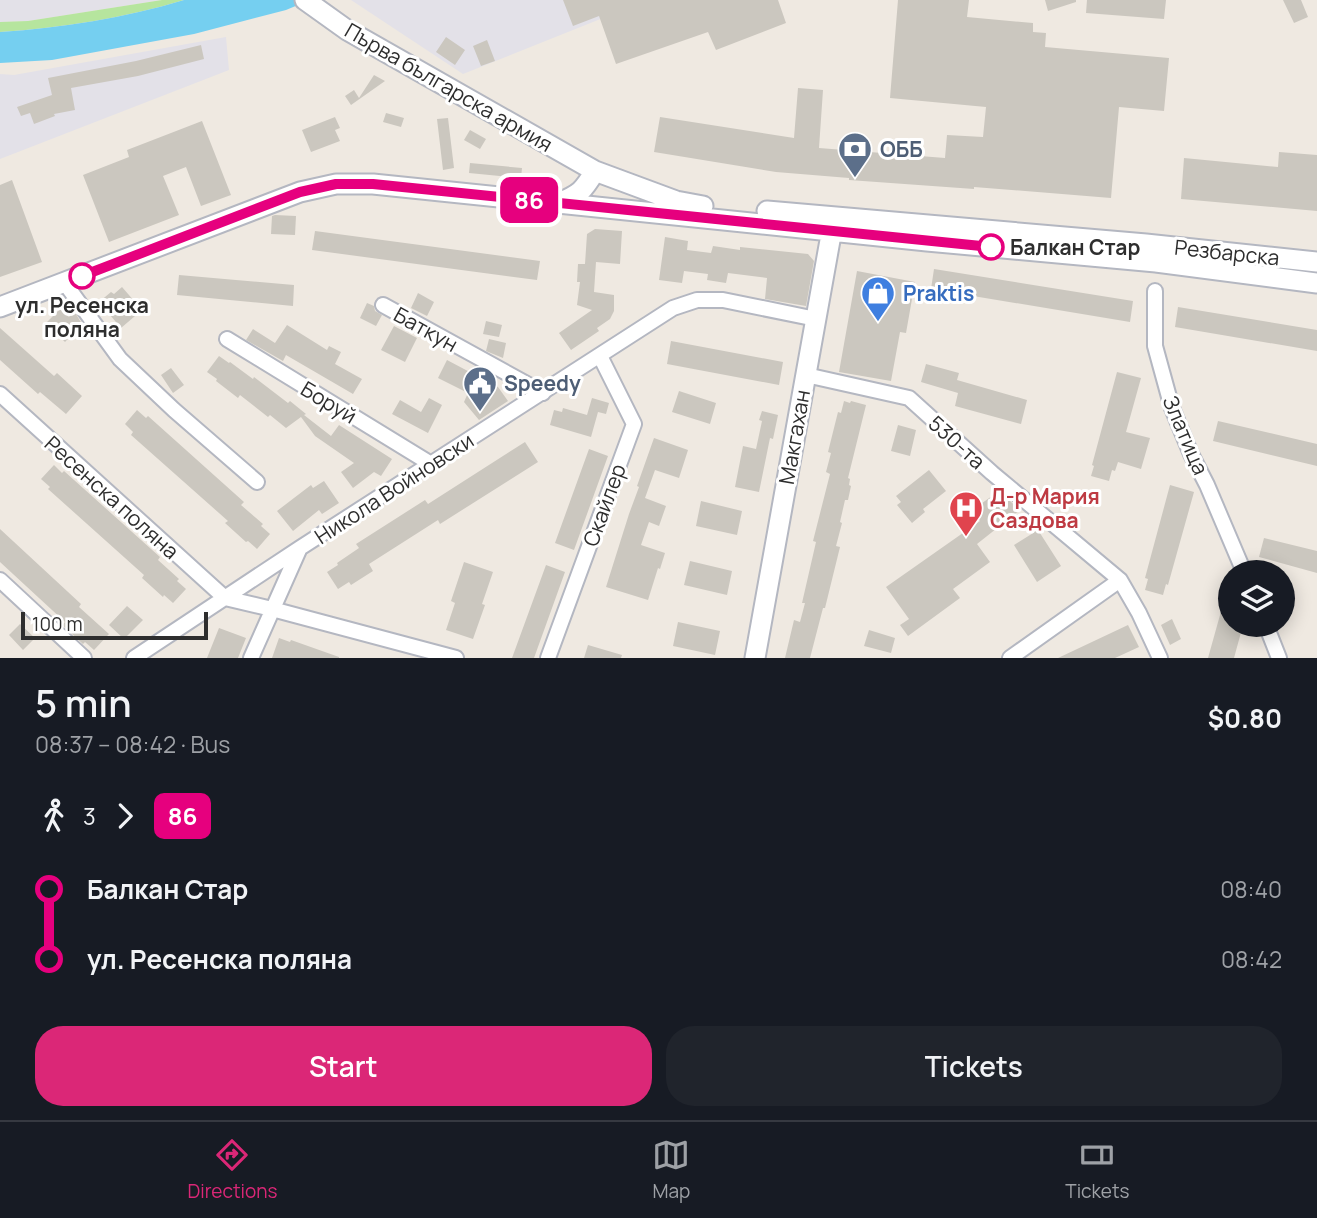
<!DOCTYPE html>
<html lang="en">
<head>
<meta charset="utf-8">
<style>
  :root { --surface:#171b24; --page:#20242c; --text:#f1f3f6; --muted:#9ea1a6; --line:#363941; --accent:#db2777 }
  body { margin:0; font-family:Manrope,sans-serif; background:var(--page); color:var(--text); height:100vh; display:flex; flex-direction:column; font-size:26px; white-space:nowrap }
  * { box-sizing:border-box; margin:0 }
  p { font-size:23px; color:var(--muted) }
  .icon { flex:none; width:38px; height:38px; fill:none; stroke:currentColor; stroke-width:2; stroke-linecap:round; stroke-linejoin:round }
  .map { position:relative; height:658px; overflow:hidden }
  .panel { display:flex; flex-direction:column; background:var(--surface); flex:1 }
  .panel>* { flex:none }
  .badge { padding:0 14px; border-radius:10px; font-size:24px; line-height:46px }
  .fabs { position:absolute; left:1218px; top:560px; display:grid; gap:14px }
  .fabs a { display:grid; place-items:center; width:77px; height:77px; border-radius:50%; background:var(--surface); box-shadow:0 4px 18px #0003; font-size:35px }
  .scale { position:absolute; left:21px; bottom:18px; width:187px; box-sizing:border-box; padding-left:7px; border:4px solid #2e2e2e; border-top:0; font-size:19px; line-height:24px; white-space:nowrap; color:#2e2e2e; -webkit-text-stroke:5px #fff; paint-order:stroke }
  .map>.badge { position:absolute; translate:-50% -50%; box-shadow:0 0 0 4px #fff }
  .legs { display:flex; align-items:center; gap:10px; height:77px; padding:0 35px; font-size:23px }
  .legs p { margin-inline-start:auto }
  .headline { display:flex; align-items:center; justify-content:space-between; height:119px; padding:0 35px }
  h1 { font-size:38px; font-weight:600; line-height:52px }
  .button { display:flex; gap:14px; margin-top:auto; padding:14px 35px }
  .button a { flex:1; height:80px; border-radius:28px; background:var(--accent); color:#fff; font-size:28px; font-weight:600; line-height:80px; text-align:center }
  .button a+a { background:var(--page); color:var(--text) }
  ul { padding:0 35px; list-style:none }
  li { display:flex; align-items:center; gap:24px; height:70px; font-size:26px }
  li i { display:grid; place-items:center; width:10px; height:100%; margin:0 9px; background:currentColor }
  li i::after { content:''; width:18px; height:18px; margin:-9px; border:5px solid; border-radius:50%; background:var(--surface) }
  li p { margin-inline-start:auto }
  li:first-child i { background:linear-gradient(#0000 50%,currentColor 0) }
  li:last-child i { background:linear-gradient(currentColor 50%,#0000 0) }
  .menu { display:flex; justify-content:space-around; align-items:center; height:98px; border-top:2px solid var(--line); background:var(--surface); font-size:19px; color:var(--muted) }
  .menu a { display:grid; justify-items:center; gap:4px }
  .menu .on { color:var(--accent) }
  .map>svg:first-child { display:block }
</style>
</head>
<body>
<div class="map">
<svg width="1317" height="658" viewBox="0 0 1317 658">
  <rect width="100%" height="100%" fill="#efe9e1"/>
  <path fill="#e3e1e8" d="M0 0H162L28 21 0 22Z
    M351 0H648L463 74Z
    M226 37 229 70 0 159V74L14 75Z"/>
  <path fill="#b6e59e" d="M162 0H184C124 18 62 28 0 32V22L28 21Z"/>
  <path fill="#75cff0" d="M184 0H310L286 10 194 34 52 60 0 63V32C62 28 124 18 184 0Z"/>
  <path fill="#cbc7bf" d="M563 0H778L786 23 716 50 708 32 616 64 599 16 573 26Z
    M898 0H969L967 17 1033 23V32L1046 33 1045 47 1169 58 1164 111 1119 107 1111 198 974 187V189L849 180V178L776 172 654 152 660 117 794 138 798 88 823 90 819 148 945 158 947 135 983 137 986 107 890 98Z
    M1045 0H1076V2L1048 11Z
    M1087 0H1166L1164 19 1086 13Z
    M1283 0H1301L1308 17 1294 23Z
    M446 37 465 50 455 65 436 52Z
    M487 40 495 61 481 66 473 46Z
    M201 45 204 59 138 76 71 88 75 110 54 114 55 116 34 124 30 113 21 116 17 107 52 95 48 78 136 61Z
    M374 75 385 81 351 105 345 96 354 90 359 98Z
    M386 113 404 118 401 127 383 122Z
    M335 117 340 128 335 130 340 141 311 152 302 130Z
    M448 118 454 168 443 170 437 119Z
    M202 121 231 195 201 206 186 167 163 176 179 215 109 242 83 175 129 157 127 150Z
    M470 130 486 139 480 149 464 140Z
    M1279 152 1317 155V211L1181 199 1184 158 1278 167Z
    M470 163 522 168 521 178 469 173Z
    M12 180 42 262 0 277V185Z
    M275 215 296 216 295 235 271 234 272 216Z
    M595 229 622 231 620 264 596 262 594 292 614 295V311L610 319 597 328 599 331 571 350 559 333 592 310 577 305 580 282H577L578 264H585L587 234Z
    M315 231 540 261 537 280 312 250Z
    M665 237 688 241 687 250 711 253 713 246 740 250V247L808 254 814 261 806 306 765 299 767 278 728 273 726 283 707 280 708 274 684 271 682 283 659 280Z
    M934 269 1133 301 1130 322 931 289Z
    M857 271 915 282 906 333 900 332 891 381 839 372Z
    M179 275 294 285 293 306 177 295Z
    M122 287 142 310 121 328 99 302 111 292 114 294Z
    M418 293 434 302 427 316 411 308Z
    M367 303 374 306 375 311 382 315 376 326 360 318Z
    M1178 307 1317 330V351L1175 327Z
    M60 309 69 317 74 311 82 324 65 342 46 323Z
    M486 321 502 325 499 337 483 334Z
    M287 325 327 350 329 346 341 352 335 364 362 379 353 394 286 355 283 361 246 340 253 329 275 343Z
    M394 326 417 338 405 362 381 350Z
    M0 328 54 376 57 373 82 396 66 414 40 392 38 394 0 360Z
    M489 339 506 343 503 358 486 351Z
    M671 341 783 362 779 385 667 364Z
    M219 356 229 363 230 362 253 379 254 377 288 403 290 401 306 414 304 415 331 436 339 425 392 459 381 476 374 472 353 488 341 472 354 463 315 436 301 417 286 428 270 415 268 417 240 395 238 398 216 381 217 379 207 372Z
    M447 360 498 387 508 401 479 420 464 402 468 393 438 378Z
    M926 364 959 373 957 380 1027 400 1021 424 955 406 958 393 921 382Z
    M171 368 184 385 173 393 161 375Z
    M1117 372 1141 378 1126 432 1150 438 1141 469 1118 462 1115 471 1112 470 1109 481 1091 476 1094 466 1092 465Z
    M679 391 716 403 710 424 672 412Z
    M429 398 442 405 428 433 392 414 400 400 421 412Z
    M592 398 609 403 606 414 598 412 591 437 550 425 554 410 562 412 563 408 587 415Z
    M844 401 850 403 851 401 866 405 848 478 850 479 849 485 851 486 848 500H845L840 522 842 523 836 546 840 547 825 608H823L810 658H785L794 620 800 622 805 603H802L816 542 813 541 830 474 826 472 831 453 828 452 838 412 841 413Z
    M137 410 146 418 148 416 244 502 241 505 263 524 261 526 270 534 257 549 248 541 246 542 225 523 228 521 131 435 133 432 125 424Z
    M762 411 778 415 773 439 770 438 759 492 735 487 743 446 756 449 762 421 759 420Z
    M1218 421 1317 444V466L1213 441Z
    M898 425 916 430 910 456 891 451Z
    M654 438 688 450 679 478 655 470 645 498 666 506 659 526 649 522 641 545 665 553 660 569 658 568 648 600 606 587 629 514 639 487 637 486Z
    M525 442 538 462 440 524 438 520 369 564 373 571 351 585 349 582 338 589 327 572 338 565 337 563 359 548 356 544 425 500 428 504Z
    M589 449 608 456 574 550 555 543Z
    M54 465 62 473 64 471 160 557 158 560 179 579 177 581 186 589 173 603 164 595 163 597 142 578 144 575 48 489 50 487 41 479Z
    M929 470 946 491 923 509 925 512 912 523 897 505 901 502 896 496Z
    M324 481 339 503 322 514 319 510 293 531 277 511 311 485 313 488Z
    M1170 485 1194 492 1168 585 1166 584 1163 595 1145 590 1148 579 1145 578Z
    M999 491 1020 510 977 544 990 562 953 589 960 598 908 636 900 625 909 619 886 587 980 521 971 511Z
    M701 501 742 511 737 535 696 526Z
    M0 529 81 604 79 607 109 634 94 650 85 642 83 644 62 625 65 622 0 562Z
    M1038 530 1061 566 1037 582 1014 545Z
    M1264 538 1317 551V573L1259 557Z
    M690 561 732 571 727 595 684 585Z
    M464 562 493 572 482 604 485 605 473 639 446 630 455 603 451 601Z
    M546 565 565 572 534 658H512Z
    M1227 590 1230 591V625H1243L1234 658H1208Z
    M127 606 143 620 124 639 109 625Z
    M1172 619 1181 639 1170 645 1161 625Z
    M678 622 720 631 715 655 673 646Z
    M20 624 35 638 23 650 9 635Z
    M1128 625 1139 647 1115 658H1058Z
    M219 628 246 638 238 658H207Z
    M869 630 895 638 891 653 864 646Z
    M279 638 290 642 291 640 339 657V658H272Z
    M588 645 622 655 621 658H584Z"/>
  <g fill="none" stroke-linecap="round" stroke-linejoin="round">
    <g stroke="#b4b7c1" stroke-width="18">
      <path id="minor" d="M64 282 120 359 174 410 257 482
        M1155 291V346L1172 408 1191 454 1207 485 1244 572
        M383 305 543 393
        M227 339 431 464
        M806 375 909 398 992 473 1120 580 1139 613 1160 658
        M0 394 225 598 272 609 456 658
        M0 580 84 658
        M1266 625 1279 658
        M134 658 300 548 673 308 697 300H723L816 319
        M251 658 299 550
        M548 658 634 424 600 356
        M1010 658 1120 580"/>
    </g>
    <g stroke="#b4b7c1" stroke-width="23">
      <path id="tertiary" d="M305 0 347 30 595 171 676 201 703 206
        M559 203C580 194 583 191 595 171
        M767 211 1146 244 1317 262
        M0 307 300 192 336 184H373L927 241 1156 262 1317 283
        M755 658 834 218"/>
    </g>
    <use href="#minor" stroke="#fff" stroke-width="14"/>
    <use href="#tertiary" stroke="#fff" stroke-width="19"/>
  </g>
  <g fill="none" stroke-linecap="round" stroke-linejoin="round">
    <g stroke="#fff" stroke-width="16">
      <path id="line-1" d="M82 276 300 192 336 184H373L991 247"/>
    </g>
    <use href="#line-1" stroke="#e6007e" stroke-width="10"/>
  </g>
  <defs>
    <g id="bank-pin" transform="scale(1.75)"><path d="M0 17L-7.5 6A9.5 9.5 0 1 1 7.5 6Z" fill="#5c6f8a" stroke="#fff"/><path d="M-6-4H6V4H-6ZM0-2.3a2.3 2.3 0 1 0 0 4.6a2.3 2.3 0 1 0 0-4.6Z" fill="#fff"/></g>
    <g id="shop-pin" transform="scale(1.75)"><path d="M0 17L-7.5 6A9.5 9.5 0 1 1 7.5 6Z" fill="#3f7fe0" stroke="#fff"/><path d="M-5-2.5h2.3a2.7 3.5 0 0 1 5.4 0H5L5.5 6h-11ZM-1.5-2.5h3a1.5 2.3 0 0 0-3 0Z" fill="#fff"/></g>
    <g id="civic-pin" transform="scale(1.75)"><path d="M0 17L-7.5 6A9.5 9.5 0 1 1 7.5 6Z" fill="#5c6f8a" stroke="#fff"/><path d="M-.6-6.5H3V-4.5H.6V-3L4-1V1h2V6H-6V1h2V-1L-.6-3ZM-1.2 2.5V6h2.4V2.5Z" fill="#fff"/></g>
    <g id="hospital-pin" transform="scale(1.75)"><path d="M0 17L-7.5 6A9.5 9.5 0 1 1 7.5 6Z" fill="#e0444e" stroke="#fff"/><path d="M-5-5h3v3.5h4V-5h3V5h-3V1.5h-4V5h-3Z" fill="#fff"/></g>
  </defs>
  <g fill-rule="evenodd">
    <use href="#bank-pin" x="855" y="149"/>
    <use href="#shop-pin" x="878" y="293"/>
    <use href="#civic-pin" x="480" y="383"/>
    <use href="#hospital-pin" x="966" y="508"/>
  </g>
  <g fill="#fff" stroke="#e6007e" stroke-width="3.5">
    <circle cx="991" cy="247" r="12"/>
    <circle cx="82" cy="276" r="12"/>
  </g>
  <g text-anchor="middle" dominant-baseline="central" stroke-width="6" stroke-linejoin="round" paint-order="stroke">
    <g font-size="21" fill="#2e2e2e" stroke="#fff">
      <text transform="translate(449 87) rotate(30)">Първа българска армия</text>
      <text transform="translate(1227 252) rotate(6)">Резбарска</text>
      <text transform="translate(426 329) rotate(29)">Баткун</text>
      <text transform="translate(329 402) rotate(31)">Боруй</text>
      <text transform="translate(1186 435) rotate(67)">Златица</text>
      <text transform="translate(794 437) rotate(-80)">Макгахан</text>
      <text transform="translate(957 442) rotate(42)">530-та</text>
      <text transform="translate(394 488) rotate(-33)">Никола Войновски</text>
      <text transform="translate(112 497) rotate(42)">Ресенска поляна</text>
      <text transform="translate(604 505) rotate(-70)">Скайлер</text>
    </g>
    <g font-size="21" font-weight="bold" fill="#4e5e75" stroke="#fff" text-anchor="start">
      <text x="880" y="149">ОББ</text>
      <text x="504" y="383">Speedy</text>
    </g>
    <g font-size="21" font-weight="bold" fill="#2e2e2e" stroke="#fff" text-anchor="start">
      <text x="1010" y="247">Балкан Стар</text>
      <text x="82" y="305" text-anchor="middle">ул. Ресенска<tspan x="82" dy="24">поляна</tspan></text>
    </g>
    <g font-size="21" font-weight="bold" fill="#366cbe" stroke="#fff" text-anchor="start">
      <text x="903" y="293">Praktis</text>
    </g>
    <g font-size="21" font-weight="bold" fill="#be3a42" stroke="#fff" text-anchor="start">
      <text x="990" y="496">Д-р Мария<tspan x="990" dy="24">Саздова</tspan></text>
    </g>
  </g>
</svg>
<div class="fabs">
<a><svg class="icon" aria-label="layers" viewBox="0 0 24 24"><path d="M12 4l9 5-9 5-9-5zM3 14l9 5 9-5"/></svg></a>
</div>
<div class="scale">100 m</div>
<b class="badge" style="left:529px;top:200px;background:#e6007e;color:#fff">86</b>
</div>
<section class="panel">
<div class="headline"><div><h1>5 min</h1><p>08:37 – 08:42 · Bus</p></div><b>$0.80</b></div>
<div class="legs"><svg class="icon" aria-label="walk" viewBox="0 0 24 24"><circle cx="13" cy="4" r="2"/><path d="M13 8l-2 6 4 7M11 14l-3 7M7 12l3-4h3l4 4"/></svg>3<svg class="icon" aria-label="forward" viewBox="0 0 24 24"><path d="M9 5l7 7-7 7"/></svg><b class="badge" style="background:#e6007e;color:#fff">86</b></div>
<ul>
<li><i style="color:#e6007e"></i><b>Балкан Стар</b><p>08:40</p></li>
<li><i style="color:#e6007e"></i><b>ул. Ресенска поляна</b><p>08:42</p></li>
</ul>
<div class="button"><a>Start</a><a>Tickets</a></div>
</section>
<nav class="menu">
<a class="on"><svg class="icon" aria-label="directions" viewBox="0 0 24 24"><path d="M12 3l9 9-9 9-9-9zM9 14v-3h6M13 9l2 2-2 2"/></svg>Directions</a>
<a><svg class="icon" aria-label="map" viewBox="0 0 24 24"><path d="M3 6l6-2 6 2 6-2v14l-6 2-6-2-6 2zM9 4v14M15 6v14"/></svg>Map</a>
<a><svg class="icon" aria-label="tickets" viewBox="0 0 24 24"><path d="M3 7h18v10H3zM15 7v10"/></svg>Tickets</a>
</nav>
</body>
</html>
